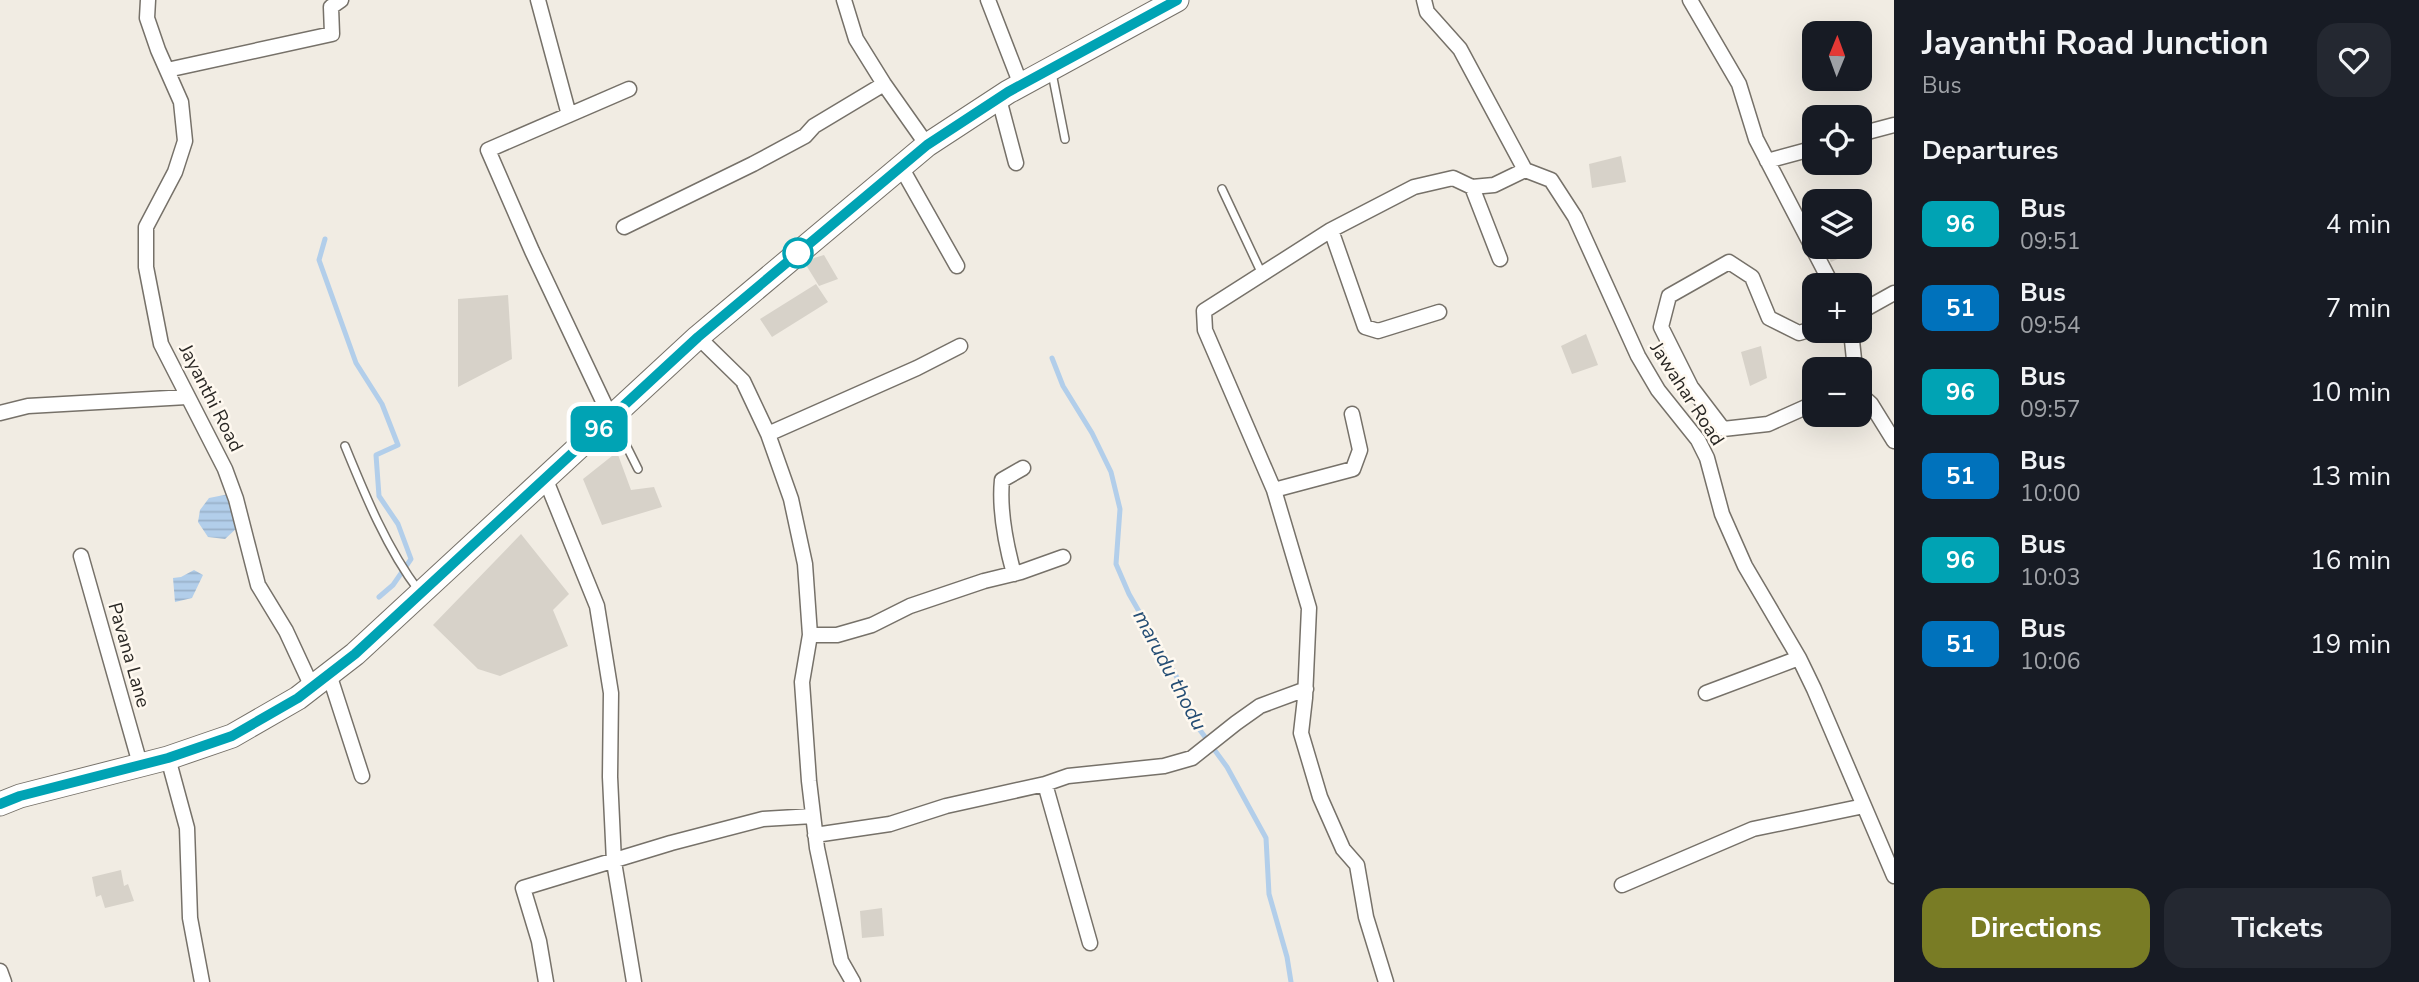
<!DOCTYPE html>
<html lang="en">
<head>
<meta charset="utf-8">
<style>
  :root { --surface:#171b24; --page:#242831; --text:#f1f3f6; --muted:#9ea1a6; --accent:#797c25 }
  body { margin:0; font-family:"Nunito Sans",sans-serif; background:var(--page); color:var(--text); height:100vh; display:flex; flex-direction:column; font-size:26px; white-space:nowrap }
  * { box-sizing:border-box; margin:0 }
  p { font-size:23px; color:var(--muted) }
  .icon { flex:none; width:38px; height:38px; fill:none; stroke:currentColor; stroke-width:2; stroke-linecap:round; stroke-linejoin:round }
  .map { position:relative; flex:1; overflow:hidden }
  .panel { display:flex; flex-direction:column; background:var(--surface); width:525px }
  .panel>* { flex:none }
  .badge { padding:0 14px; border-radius:10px; font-size:24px; line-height:46px }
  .needle { width:46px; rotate:1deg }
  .buttons { position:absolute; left:1802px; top:21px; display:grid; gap:14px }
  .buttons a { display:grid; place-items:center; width:70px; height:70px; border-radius:14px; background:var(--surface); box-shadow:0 7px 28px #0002; font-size:35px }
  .map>.badge { position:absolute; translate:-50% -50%; box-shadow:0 0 0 4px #fff }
  h2 { padding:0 28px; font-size:26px; line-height:63px }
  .round { display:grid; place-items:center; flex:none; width:74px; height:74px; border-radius:21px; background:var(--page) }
  .head { display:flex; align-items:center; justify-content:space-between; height:119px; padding:0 28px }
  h1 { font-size:33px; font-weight:700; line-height:52px }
  .primary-button { display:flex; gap:14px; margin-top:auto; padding:14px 28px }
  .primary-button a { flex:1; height:80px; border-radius:21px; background:var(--accent); color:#fff; font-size:28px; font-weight:700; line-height:80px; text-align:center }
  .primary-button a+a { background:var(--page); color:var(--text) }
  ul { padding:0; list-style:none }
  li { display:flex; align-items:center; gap:21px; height:84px; padding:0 28px }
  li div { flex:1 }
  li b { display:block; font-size:26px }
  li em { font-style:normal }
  li .badge { min-width:77px; font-weight:700; text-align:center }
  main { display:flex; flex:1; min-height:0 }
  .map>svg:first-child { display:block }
</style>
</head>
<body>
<main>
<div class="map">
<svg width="1894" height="982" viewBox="0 0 1894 982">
  <defs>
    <pattern id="water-rules" width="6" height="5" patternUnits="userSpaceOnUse" patternTransform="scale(1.75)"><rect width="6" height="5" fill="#b2ceea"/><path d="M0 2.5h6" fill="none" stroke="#99b1c9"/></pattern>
  </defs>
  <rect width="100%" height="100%" fill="#f1ece3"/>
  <path fill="url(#water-rules)" d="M234 493 238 527 225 539 208 537 198 522 200 510 209 498Z
    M194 570 203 575 192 598 175 602 173 578 181 577Z"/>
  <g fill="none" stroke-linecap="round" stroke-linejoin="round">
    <path stroke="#b2ceea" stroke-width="5" d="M325 239 319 260 356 363 382 404 398 445 376 455 379 496 398 524 411 559 393 585 379 597
      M1052 358 1063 386 1092 433 1111 472 1120 509 1116 564 1129 594 1183 688 1197 726 1227 767 1266 838 1269 894 1287 957 1291 982"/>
  </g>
  <path fill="#d7d2c9" d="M1621 156 1626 182 1592 188 1589 164Z
    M1823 247H1865L1831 262Z
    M824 255 838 279 819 286 806 265 814 258Z
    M816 284 828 302 772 337 760 319Z
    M508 295 512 359 458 387V299Z
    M1586 334 1598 365 1572 374 1561 346Z
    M1761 346 1767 378 1750 386 1741 352Z
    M617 452 631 490 654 487 662 507 602 525 583 479Z
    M521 534 569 594 553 610 568 646 500 676 478 669 433 625Z
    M121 870 124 886 128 884 134 901 105 908 101 895 96 897 92 877Z
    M882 908 884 936 862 938 860 911Z"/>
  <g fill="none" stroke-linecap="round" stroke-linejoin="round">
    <g stroke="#767169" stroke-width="10">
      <path id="service" d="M1052 73 1065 139
        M1222 189 1262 274
        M614 421 638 469
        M345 446C365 495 387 549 419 591"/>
    </g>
    <g stroke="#767169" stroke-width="17">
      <path id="minor" d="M148 0 147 18 158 50 181 102 185 141 175 172 146 227V267L161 344 225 469 236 499 258 585 286 631 312 687
        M538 0 569 115
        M844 0 856 39 884 84 927 145
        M988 0 1021 85
        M1424 0 1427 12 1460 49 1525 170 1551 180 1575 217 1638 356 1658 390 1698 440 1707 458 1722 514 1745 566 1799 658 1814 689 1894 876
        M1690 0 1739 84 1756 139 1832 285
        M167 70 332 34 331 7 341 0
        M999 99 1016 163
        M1860 134 1894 125
        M1767 161 1815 148
        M901 167 957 266
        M1472 187 1500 259
        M624 227 753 164 805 136 814 126 884 84
        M1331 230 1365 327 1378 331 1439 312
        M1860 312 1894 293
        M1815 328 1799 333 1769 318 1752 277 1729 262 1669 296 1661 327 1691 387 1723 429 1768 424 1815 403
        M1851 331 1855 369
        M698 337 743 381 768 434 791 499 805 564 810 635 802 682 809 781 817 848 841 961 853 982
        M1860 394 1871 404 1894 441
        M0 413 28 406 187 397
        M611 418 532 251 488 150 629 89
        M768 434 917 368 960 346
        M545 478 597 606 611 693 610 777 614 862 634 982
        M1274 490 1353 469 1360 450 1352 414
        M81 556 140 764
        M1014 574C1006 545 999 510 1002 480L1023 468
        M810 635H837L872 625 910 606 984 581 1021 572 1063 557
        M329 674 362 776
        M1706 693 1799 658
        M168 758 187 828 190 918 202 982
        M815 835 890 824 946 806 1045 784
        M1622 885 1753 829 1864 806
        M1090 943 1045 784 1068 776 1164 766 1192 758 1236 723 1260 706 1306 689
        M0 971 4 982
        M546 982 539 941 523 888 671 843 763 819 813 816
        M1386 982 1366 917 1357 865 1343 849 1320 797 1301 733 1305 698 1309 608 1274 490 1205 330 1204 311 1331 230 1414 187 1453 178 1472 187 1494 185 1525 170"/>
    </g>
    <g stroke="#767169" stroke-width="25">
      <path id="trunk" d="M0 804 20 796 168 758 232 736 298 698 355 654 698 337 927 145 1008 92 1177 0"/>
    </g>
    <use href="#service" stroke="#fff" stroke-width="7"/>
    <use href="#minor" stroke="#fff" stroke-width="14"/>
    <use href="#trunk" stroke="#fff" stroke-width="23"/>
  </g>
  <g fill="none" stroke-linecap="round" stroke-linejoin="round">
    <g stroke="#fff" stroke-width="16">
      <path id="line" d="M0 804 20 796 168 758 232 736 298 698 355 654 698 337 927 145 1008 92 1177 0"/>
    </g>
    <use href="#line" stroke="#00a3b4" stroke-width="10"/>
  </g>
  <circle fill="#fff" stroke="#00a3b4" stroke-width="3.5" cx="798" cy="253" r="14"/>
  <g text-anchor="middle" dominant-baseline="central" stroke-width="5" stroke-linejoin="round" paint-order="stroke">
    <g font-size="19" fill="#292724" stroke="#fff9f0">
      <text transform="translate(1687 394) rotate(57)">Jawahar Road</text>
      <text transform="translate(211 398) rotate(63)">Jayanthi Road</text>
      <text transform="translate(129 655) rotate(74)">Pavana Lane</text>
    </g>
    <g font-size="21" font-style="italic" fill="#244d74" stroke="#fff9f0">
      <text transform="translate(1170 670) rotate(62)">marudu thodu</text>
    </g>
  </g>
</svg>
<div class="buttons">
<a><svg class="needle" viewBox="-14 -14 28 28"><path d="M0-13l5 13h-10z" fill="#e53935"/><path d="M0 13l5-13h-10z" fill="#9ea1a6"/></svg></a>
<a><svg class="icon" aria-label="locate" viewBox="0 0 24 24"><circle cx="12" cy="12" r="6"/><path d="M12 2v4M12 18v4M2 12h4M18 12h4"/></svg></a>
<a><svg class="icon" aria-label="layers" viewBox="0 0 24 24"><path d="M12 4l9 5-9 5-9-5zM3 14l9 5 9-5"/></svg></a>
<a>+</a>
<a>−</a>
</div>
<b class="badge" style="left:599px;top:429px;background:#00a3b4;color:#fff">96</b>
</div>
<section class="panel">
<div class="head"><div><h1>Jayanthi Road Junction</h1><p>Bus</p></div><a class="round"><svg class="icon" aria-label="heart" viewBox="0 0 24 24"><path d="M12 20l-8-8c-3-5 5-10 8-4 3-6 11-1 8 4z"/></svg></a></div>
<h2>Departures</h2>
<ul>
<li><span class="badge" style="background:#00a3b4;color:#fff">96</span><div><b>Bus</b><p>09:51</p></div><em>4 min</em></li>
<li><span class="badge" style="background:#0072bc;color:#fff">51</span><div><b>Bus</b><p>09:54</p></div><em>7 min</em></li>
<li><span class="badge" style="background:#00a3b4;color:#fff">96</span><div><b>Bus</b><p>09:57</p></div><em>10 min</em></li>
<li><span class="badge" style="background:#0072bc;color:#fff">51</span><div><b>Bus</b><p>10:00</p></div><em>13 min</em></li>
<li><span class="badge" style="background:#00a3b4;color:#fff">96</span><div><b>Bus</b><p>10:03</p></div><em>16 min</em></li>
<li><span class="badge" style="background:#0072bc;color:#fff">51</span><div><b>Bus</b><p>10:06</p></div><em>19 min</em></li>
</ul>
<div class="primary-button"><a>Directions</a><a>Tickets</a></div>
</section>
</main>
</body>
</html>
